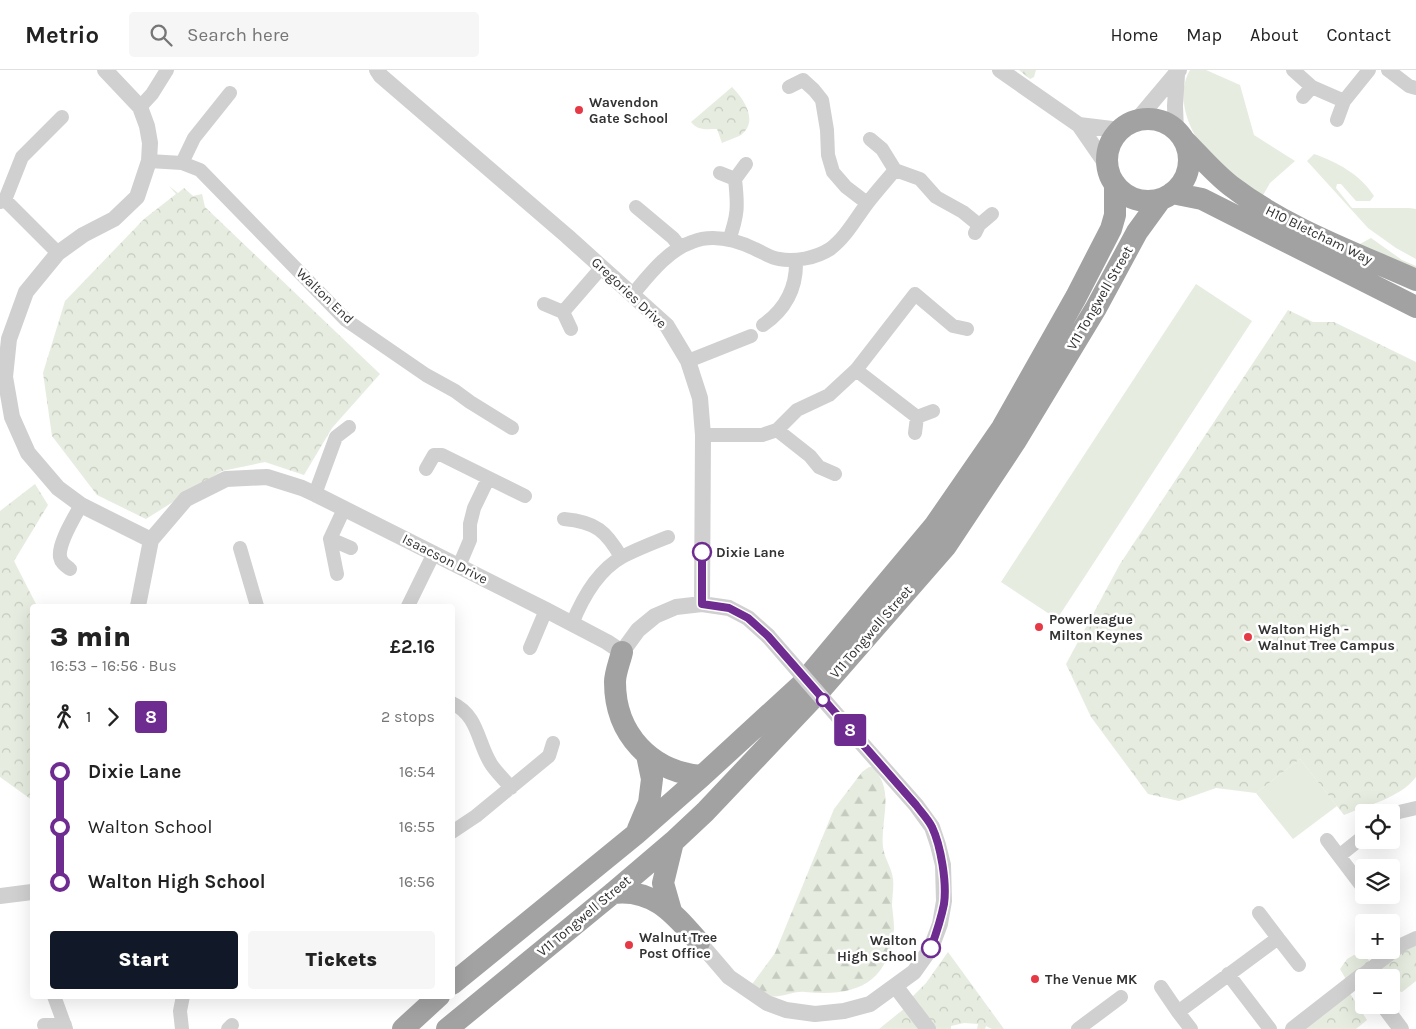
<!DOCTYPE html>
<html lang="en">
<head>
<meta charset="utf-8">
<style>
  :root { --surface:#fff; --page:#f6f6f6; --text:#222; --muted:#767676; --line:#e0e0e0; --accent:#111827 }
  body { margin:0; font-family:Karla,sans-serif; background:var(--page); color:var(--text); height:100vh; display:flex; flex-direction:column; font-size:19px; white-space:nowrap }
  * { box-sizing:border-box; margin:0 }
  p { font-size:16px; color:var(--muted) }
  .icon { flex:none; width:28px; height:28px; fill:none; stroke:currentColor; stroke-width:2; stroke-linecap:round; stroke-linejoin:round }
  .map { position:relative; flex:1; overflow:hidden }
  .details { position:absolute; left:30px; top:534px; width:425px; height:395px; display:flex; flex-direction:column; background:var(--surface); border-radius:5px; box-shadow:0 5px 20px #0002 }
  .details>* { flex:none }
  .badge { padding:0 10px; border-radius:4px; font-size:18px; line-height:32px }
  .controls { position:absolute; left:1355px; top:734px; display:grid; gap:10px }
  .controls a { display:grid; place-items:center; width:45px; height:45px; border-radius:5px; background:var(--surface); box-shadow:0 5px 20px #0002; font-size:25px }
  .map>.badge { position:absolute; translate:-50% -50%; box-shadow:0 0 0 2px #fff }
  .legs { display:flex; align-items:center; gap:8px; height:55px; padding:0 20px; font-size:16px }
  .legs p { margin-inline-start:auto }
  .summary { display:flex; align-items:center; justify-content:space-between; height:85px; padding:0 20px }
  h1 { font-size:28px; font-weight:800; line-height:38px }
  .button { display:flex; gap:10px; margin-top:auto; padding:10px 20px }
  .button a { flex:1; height:58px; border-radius:5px; background:var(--accent); color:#fff; font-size:20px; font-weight:800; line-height:58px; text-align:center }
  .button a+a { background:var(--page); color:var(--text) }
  ul { padding:0 20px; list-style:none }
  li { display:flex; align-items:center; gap:18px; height:55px; font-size:19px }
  li i { display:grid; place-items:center; width:8px; height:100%; margin:0 6px; background:currentColor }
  li i::after { content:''; width:12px; height:12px; margin:-6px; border:4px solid; border-radius:50%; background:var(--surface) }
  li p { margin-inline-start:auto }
  li:first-child i { background:linear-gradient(#0000 50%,currentColor 0) }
  li:last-child i { background:linear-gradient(currentColor 50%,#0000 0) }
  header { display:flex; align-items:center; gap:30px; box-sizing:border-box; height:70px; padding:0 25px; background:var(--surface); border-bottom:1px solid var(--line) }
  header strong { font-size:24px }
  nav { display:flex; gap:28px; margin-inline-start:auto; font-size:18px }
  .search { width:350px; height:45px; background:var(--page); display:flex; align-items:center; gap:12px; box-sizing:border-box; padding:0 18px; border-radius:5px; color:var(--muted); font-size:19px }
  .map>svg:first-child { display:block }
</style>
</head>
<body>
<header>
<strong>Metrio</strong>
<div class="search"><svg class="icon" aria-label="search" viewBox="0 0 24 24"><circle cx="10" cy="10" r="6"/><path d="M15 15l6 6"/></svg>Search here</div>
<nav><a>Home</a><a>Map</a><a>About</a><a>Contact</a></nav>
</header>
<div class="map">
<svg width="1416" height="959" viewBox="0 0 1416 959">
  <defs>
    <pattern id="forest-firs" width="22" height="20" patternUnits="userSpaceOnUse" patternTransform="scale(1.25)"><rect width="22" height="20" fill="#e6ecdf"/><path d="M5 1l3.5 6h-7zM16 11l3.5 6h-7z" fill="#c6cbc0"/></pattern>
    <pattern id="park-crowns" width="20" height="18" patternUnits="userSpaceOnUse" patternTransform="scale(1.25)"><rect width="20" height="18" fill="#e6ecdf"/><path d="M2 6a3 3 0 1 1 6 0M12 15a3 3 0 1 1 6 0" fill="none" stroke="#c6cbc0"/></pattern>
  </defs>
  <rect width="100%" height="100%" fill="#fff"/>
  <path fill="#e6ecdf" d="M1190 0H1206L1240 15 1254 65 1295 91 1270 113 1259 132C1243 117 1224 103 1210 86 1190 64 1174 28 1190 0Z
    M1314 84C1337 92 1361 105 1374 126L1370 131H1356L1341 114H1337L1336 118 1352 138H1409L1416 139V189L1396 178 1368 158 1307 91Z
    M1371 168 1402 190 1416 196V202L1358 175Z
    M1196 214 1252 251 1057 549 1001 512Z
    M1300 689 1337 736 1293 769 1256 723Z"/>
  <path fill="url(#forest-firs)" d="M1019 0H1036L1034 7 1030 9Z
    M869 697H872C896 720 880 749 883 777 884 788 892 798 893 809 894 818 892 827 892 836 893 844 894 852 894 859 889 914 855 927 805 922 796 921 788 925 779 926 769 928 759 922 750 917L775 883 834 739 862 702Z"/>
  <path fill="url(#park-crowns)" d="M732 17C744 29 759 51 741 65 736 68 728 70 722 73L717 59C707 59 698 61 691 52Z
    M169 116 178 123 184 118 193 126 202 124 205 137 380 304 332 358 304 405 265 392 222 401 146 449 97 425 52 366 43 303 65 231 144 149 176 124Z
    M1288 240 1313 252H1334L1416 292V707C1400 728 1368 735 1344 745L1300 689 1256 723 1216 718 1179 731 1148 724 1091 647 1066 594 1120 494Z
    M35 414 48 435 14 491 37 536H32V730L0 707V441Z
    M1416 872V911L1402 922 1398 921 1391 913V908L1387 907 1381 898Z
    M948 882 1004 959H992L986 956 985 959H977L978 954 964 953 951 956V959H936L912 927 926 913Z
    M1354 885 1367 888 1370 892 1347 911 1340 899 1347 889Z
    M1349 922 1367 950 1356 959H1300Z
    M905 938 922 959H879Z"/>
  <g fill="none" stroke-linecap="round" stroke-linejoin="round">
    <path stroke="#d0d0d0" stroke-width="14" d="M1293 0 1312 17 1344 31
      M1388 0 1409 16 1416 18
      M803 10 814 20 822 30 827 60 828 85 833 102 846 117 867 133
      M789 17 803 10
      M1303 27 1312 17
      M140 37 152 24 167 0
      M1337 50 1344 31 1369 0
      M870 69 882 79 895 100 920 109 936 127 963 142 979 155
      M149 91 182 93 200 100 346 250 426 305 455 321 470 332 512 358
      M182 93 194 68 230 23
      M720 103 735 109
      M5 130 58 183
      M0 132 5 130 22 87 62 47
      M636 137 673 168 680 177
      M975 163 979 155 992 144
      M729 170C738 145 738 136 735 109L746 94
      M633 224C649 205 668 180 692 172 712 164 736 170 755 179 762 182 771 188 779 189 795 192 816 188 830 179 845 168 855 150 866 135 875 123 885 112 895 100
      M544 234 563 242
      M763 255C786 239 797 218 796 190
      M571 259 563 242 602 197
      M688 291 751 266
      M856 300 917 347
      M917 347 933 341
      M777 360 810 386 819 397 835 404
      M915 363 917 347
      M703 365H762L777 360 797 340 829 325 856 300 915 224 953 256 967 259
      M426 399 434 385H442L525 426
      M315 424 336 367 349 357
      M564 449C596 452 606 461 621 487
      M330 469 337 504
      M330 469 344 439
      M330 469 351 478
      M240 478 257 536
      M459 496 470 470V454L474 438 488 409
      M70 499C66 496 61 493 60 487 58 473 74 448 81 435
      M408 536 434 483
      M572 554C582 529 597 501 622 487 637 479 653 473 668 467
      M530 578 546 540
      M452 633C479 646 477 672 491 694 496 702 505 710 511 718
      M1391 746 1399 742 1416 738
      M452 762 476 746 549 686 553 673
      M1364 766 1339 786 1364 819
      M1327 770 1339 786
      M1278 868 1299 895
      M1228 904 1270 959
      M1361 906 1403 874 1416 868
      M1161 917 1178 942 1278 868 1259 843
      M54 926 66 959
      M1178 942 1191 959
      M44 955H65
      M182 959 180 941 183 926
      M228 959 232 955
      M1078 959 1121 927"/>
    <path stroke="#d0d0d0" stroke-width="16" d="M105 0 140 37 147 56 150 73 149 91 137 127 114 149 83 165 58 183 26 222 9 269 5 307 12 347 28 383 58 418 81 435 151 470
      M377 0 381 6 567 166 667 256 688 291 700 328 703 365 702 534
      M1000 0 1079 55 1108 97
      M1137 50 1179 0
      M1079 55 1120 60
      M1176 61 1175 36 1177 4
      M138 536 151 470 186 429 226 409 267 407 302 418 315 424 546 540 607 572 622 582 638 560 655 546 676 537 702 534 729 538 748 548 768 566
      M0 826 32 822
      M699 872 729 907 767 933 786 940 815 944 844 941 870 934 914 902 931 878 940 854 944 831 943 795 938 775 932 757 916 735 856 667
      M896 917 928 959
      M1383 935 1401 959
      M1293 959 1361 906 1364 910"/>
    <path stroke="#a2a2a2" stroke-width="22" d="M1107 90a41 41 0 1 1 82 0a41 41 0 1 1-82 0Z
      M1184 70C1199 85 1214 103 1231 116 1286 158 1353 182 1416 210
      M1172 123 1202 129 1416 237
      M622 582C620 591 615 603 615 612 615 664 651 702 702 706
      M638 759 649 733 652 709 647 685
      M613 823C654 818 675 845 699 872
      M671 841 663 813 673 772
      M452 914 636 764 702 706 801 615 935 455 1002 358 1076 227 1111 159 1115 145V114
      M403 959 439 926
      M447 959 613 823 673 772 705 742 816 625 946 476 1015 372 1096 238 1137 162 1161 129"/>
    <path stroke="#d0d0d0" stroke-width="16" d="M768 566 856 667"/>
  </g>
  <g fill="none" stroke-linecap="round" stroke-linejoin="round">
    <g stroke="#fff" stroke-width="11">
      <path id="line-1" d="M702 482V534L729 538 748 548 768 566 916 735C921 742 928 749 932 757 941 776 947 813 944 834 941 849 936 864 931 878"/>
    </g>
    <use href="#line-1" stroke="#6e2c91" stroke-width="8"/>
  </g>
  <g fill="#e63946" stroke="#fff" stroke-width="2">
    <circle cx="579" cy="40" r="5"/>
    <circle cx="1039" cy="557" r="5"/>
    <circle cx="1248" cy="567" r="5"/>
    <circle cx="629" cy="875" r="5"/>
    <circle cx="1035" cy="909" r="5"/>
  </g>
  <g fill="#fff" stroke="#6e2c91" stroke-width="2.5">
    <circle cx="702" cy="482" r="9"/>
    <circle cx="823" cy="630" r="6"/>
    <circle cx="931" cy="878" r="9"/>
  </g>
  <g text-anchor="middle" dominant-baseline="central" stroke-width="5" stroke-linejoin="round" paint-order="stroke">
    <g font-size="14" font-weight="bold" fill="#333" stroke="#fff" text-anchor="start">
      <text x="589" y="32">Wavendon<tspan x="589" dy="16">Gate School</tspan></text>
      <text x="1049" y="549">Powerleague<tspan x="1049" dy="16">Milton Keynes</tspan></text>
      <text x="1258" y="559">Walton High -<tspan x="1258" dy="16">Walnut Tree Campus</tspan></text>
      <text x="639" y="867">Walnut Tree<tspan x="639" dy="16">Post Office</tspan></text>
      <text x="1045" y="909">The Venue MK</text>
    </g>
    <g font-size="14" fill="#333" stroke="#fff">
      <text transform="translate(1319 165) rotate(26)">H10 Bletcham Way</text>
      <text transform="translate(629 223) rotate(43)">Gregories Drive</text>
      <text transform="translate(325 226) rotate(44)">Walton End</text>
      <text transform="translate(1100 228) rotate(-60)">V11 Tongwell Street</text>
      <text transform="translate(445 489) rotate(27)">Isaacson Drive</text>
      <text transform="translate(871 562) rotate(-49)">V11 Tongwell Street</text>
      <text transform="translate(584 846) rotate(-40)">V11 Tongwell Street</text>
    </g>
    <g font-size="14" font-weight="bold" fill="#333" stroke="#fff" text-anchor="start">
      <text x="716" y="482">Dixie Lane</text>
      <text x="917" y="870" text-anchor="end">Walton<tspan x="917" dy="16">High School</tspan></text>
    </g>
  </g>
</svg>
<div class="controls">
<a><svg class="icon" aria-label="locate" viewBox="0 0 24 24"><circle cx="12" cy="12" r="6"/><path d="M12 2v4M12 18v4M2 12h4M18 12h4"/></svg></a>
<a><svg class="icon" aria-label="layers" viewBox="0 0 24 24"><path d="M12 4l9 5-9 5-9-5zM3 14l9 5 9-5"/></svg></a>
<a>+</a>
<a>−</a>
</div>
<b class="badge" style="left:850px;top:660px;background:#6e2c91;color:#fff">8</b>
<section class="details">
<div class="summary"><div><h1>3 min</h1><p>16:53 – 16:56 · Bus</p></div><b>£2.16</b></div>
<div class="legs"><svg class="icon" aria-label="walk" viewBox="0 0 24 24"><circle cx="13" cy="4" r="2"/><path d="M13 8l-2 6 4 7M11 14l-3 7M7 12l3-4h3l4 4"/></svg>1<svg class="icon" aria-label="forward" viewBox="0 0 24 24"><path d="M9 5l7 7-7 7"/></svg><b class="badge" style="background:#6e2c91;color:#fff">8</b><p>2 stops</p></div>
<ul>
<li><i style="color:#6e2c91"></i><b>Dixie Lane</b><p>16:54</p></li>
<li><i style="color:#6e2c91"></i><span>Walton School</span><p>16:55</p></li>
<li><i style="color:#6e2c91"></i><b>Walton High School</b><p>16:56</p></li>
</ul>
<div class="button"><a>Start</a><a>Tickets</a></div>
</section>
</div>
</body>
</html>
